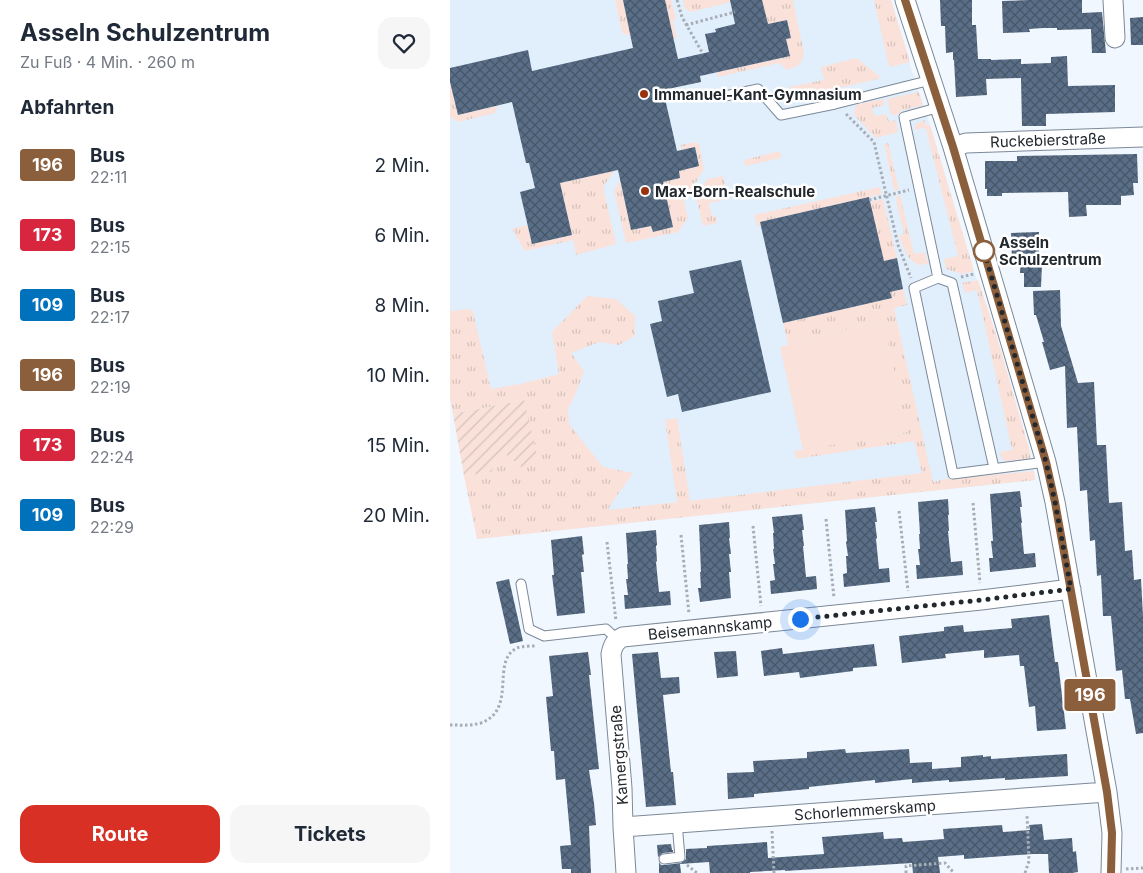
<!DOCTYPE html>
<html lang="de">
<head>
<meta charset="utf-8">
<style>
  :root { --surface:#fff; --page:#f6f6f7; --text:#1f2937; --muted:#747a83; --accent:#d93025 }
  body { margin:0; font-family:Inter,sans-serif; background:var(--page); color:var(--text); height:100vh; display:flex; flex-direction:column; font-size:19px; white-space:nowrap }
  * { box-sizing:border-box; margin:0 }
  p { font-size:16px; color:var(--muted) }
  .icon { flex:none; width:28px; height:28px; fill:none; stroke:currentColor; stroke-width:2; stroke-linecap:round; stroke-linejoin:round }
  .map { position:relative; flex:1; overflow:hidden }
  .panel { display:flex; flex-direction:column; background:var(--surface); width:450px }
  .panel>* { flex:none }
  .badge { padding:0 10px; border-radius:4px; font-size:18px; line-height:32px }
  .you { position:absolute; width:25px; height:25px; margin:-12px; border:4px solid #fff; border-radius:50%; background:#1a73e8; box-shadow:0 0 0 8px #1a73e833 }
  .map>.badge { position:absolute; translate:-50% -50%; box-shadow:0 0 0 2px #fff }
  h2 { padding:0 20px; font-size:19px; line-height:45px }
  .round { display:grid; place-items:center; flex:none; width:52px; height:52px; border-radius:15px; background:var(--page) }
  .summary { display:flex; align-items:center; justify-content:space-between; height:85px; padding:0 20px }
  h1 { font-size:24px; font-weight:700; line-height:38px }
  .primary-button { display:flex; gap:10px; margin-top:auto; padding:10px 20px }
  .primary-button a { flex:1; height:58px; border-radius:15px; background:var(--accent); color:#fff; font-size:20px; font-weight:700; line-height:58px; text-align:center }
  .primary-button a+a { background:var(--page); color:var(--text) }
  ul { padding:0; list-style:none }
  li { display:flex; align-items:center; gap:15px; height:70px; padding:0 20px }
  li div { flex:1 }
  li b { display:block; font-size:19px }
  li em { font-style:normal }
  li .badge { min-width:55px; font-weight:700; text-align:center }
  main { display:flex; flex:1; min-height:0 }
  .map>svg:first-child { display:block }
</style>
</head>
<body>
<main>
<section class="panel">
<div class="summary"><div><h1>Asseln Schulzentrum</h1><p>Zu Fuß · 4 Min. · 260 m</p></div><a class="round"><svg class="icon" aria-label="heart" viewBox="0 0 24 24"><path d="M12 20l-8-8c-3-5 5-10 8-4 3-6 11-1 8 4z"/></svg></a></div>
<h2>Abfahrten</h2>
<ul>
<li><span class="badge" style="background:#8b5e3c;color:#fff">196</span><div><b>Bus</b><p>22:11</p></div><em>2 Min.</em></li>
<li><span class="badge" style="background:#d7263d;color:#fff">173</span><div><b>Bus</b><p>22:15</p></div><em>6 Min.</em></li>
<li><span class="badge" style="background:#0072bc;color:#fff">109</span><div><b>Bus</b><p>22:17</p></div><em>8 Min.</em></li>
<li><span class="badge" style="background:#8b5e3c;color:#fff">196</span><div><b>Bus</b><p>22:19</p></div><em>10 Min.</em></li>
<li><span class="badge" style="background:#d7263d;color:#fff">173</span><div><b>Bus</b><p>22:24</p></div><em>15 Min.</em></li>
<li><span class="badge" style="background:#0072bc;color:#fff">109</span><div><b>Bus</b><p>22:29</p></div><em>20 Min.</em></li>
</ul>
<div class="primary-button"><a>Route</a><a>Tickets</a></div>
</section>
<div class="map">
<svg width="693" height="873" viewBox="0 0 693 873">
  <defs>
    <pattern id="grass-tufts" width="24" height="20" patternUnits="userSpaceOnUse" patternTransform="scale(1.25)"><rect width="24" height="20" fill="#fae2da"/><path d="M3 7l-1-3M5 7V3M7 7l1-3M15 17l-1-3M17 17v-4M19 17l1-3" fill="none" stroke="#d6c2bb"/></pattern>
    <pattern id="garden-furrows" width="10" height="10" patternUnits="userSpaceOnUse" patternTransform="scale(1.25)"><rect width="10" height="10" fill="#fae2da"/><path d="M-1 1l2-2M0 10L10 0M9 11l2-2" fill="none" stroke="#d6c2bb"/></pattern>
    <pattern id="building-cross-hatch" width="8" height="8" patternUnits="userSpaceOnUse" patternTransform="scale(1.25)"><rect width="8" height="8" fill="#5a6f87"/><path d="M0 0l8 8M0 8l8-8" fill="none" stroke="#465669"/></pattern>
  </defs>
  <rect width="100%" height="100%" fill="#f1f7fe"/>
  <path fill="#e1eefc" d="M0 0H441L464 78 480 125 524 271 547 338 580 452 585 480 27 539 0 398Z"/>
  <path fill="url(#grass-tufts)" d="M165 0H173L181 36 172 33Z
    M215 0H221L226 19 223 21 227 38 223 39Z
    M233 0H280L281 2 241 12 235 9Z
    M312 0H343L354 54C351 66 348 66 337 70L329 63 268 77 267 72 340 56 336 39 341 38 337 20 314 25 309 3 313 2Z
    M424 0H441L460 62 439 67Z
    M406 58 432 78 347 98 342 96 339 87 374 80 371 67Z
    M0 82 8 115 48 106 45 113 8 122 0 117Z
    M469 92 473 105 450 111V114L441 115 437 99Z
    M433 99 435 105 422 108 424 116 436 114 439 122 446 120 448 132 426 138 404 115 405 107 409 104Z
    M475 120 476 125H480L524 271 512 274 496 269 494 259 508 256 476 129 473 128 465 130V126L466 124Z
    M244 142 249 144 254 169 234 201 238 218 228 232 176 243 164 191 170 181 181 230 201 226 203 232 223 227 213 182 230 178 229 171 249 166 245 147 231 150V145Z
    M438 143 449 190 444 191 435 147 433 145Z
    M330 151 331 158 295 166 294 160Z
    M164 171 153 187 166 244 126 255 123 240 75 251 62 229 77 225 82 244 122 235 110 183Z
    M273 176 279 199 259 203 262 217 266 216 267 223 253 226 246 197 257 179Z
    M430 187 432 194 310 222V226H307L304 215Z
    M450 195 464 254 475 252 478 264C475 264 473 265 470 265 457 262 453 246 449 236L454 233 446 201 447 196Z
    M433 199 447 258 434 261 420 202Z
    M528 280 547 337 580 452V458L578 459 555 461 551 458 550 452 562 450 527 290 515 293 512 283Z
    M453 289 457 305 444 308 483 482 496 479 584 471 585 480 27 539 14 476 41 472 74 400 3 414 0 398V308L1 311 19 309 23 312 41 389 70 384 109 374 102 332 137 296 166 299 185 316V336L169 345 149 342 121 353 134 371 125 395 118 409 119 424 153 467 183 473 161 504 158 510 227 502 215 420 227 418 240 501 472 473 464 441 346 459 344 451 457 432 433 320 338 345 333 323 442 298 440 292Z"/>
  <path fill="url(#garden-furrows)" d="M74 400 87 455 75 470 53 452 41 472 14 476 3 414Z"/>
  <path fill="#fae2da" d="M433 320 457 432 353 450 330 347Z"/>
  <path fill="url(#building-cross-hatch)" d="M173 0H215L228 59 259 52 255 34 266 32 265 29 285 24 280 0H312L318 24 337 20 341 38 336 39 340 56 250 76 251 82 213 90 227 151 245 147 249 166 229 171 230 178 213 182 223 227 203 232 201 226 181 230 168 170 110 183 122 235 82 244 70 192 85 188 79 163H76L62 102 8 115 0 82V68L78 50 82 71 183 48Z
    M490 0H522V25H526L528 59H541V60L571 59V64L601 63V57L617 56 618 86 665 85V112L596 114V126H572L571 78 536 79 537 95 506 97 504 60H503V52L496 53 495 26H491Z
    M578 0H632V13L652 12 656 53H642L641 29 607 30V28H593L579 29 580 32 553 33 552 1Z
    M693 17V45H681L680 18Z
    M687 154 688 183H683L684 195 671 196V205H636L637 216 619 217 618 192 552 193V196H537V189H535V161H567V156Z
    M419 197 434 261 447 258 453 289 440 292 442 298 333 323 310 222Z
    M589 232V264H592L591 287H574V273H570L571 258 562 259 561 233Z
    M291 260 321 392 232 412 228 394 217 397 200 324 212 321 208 301 244 293 239 271Z
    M610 290 611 326 628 383 644 382 647 445H656L659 503 672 502 675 551 682 550 684 580 691 579 693 616V733L686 734 680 699H675L672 670 666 671 661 616H653L651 575 647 576 645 540 640 541 637 490 630 491 627 427 617 428 615 366 600 370 592 342H594L586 315H584L583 291Z
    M570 491 572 507H570L572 523H571L574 554 585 553 586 567 540 572 539 558H543L541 541H543L540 494Z
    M498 499 499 515H498L499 531H498L501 562 512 561 513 575 467 579 466 565H470L468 549H470L469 534H470L468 502Z
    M425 507 427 522H425L427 538 426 539 429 569 439 568 440 582 394 587 393 574 397 573 396 556H398L396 542 397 541 395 510Z
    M352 514 354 530H352L354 546H353L356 577 366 576 367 589 321 594 320 581 325 580 323 564H325L323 549H324L323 533H324L322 517Z
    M279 522 280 538H279L281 554H279L281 572H279L281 598 250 602 248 588H251L250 572H251L249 525Z
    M206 530 207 545 206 546 207 561 206 562 209 592 220 591 221 605 175 609 174 595H178L176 579H178L177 564H178L176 533Z
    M132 536 134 554 132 555 134 572H131L135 613 107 616 102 575H104L101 540Z
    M59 579 73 641 60 644 46 582Z
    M599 615 605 662H608L616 729 587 731 585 706 579 707 574 666H570L569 655 534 658V650L495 654 496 658 452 663 449 636 494 631V627L513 625 514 632 562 628 561 619Z
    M424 644 427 666 403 668V671L350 678 349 672 314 676 311 651 332 648 333 654Z
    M286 651 288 676 267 678 264 652Z
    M138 652 141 675H139L149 769 139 770 144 803 146 825 139 826 141 873H121V869H112L110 846 121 845 115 779 106 780 104 751H101L96 697 103 696 99 656Z
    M208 652 211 678 229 677 230 693 213 695 221 772H223L226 805 196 807 182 654Z
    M395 749 396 753 459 749 460 763 482 762V769L511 767V757L533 755V757L541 756V759L617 754 618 776 555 780V778L499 782V780L462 783V779L425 783V780L359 787V789L304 794V797L278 799 277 773 304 772 303 761 357 758V752Z
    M592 824 594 840 622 838 623 852 626 851 628 872 622 873H599L598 854H583L514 859V855L488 857 490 873H463L462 863 335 871V870L300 872V873H260L259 862 230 864 231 873H209V862L211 865H214L231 863 236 859V849L257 848V846L317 842 318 858 374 854 372 837 433 832 434 839 452 838 453 842 467 841 494 839 493 829 552 825 553 832 580 830 579 825Z
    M221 844 222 850H223V852L213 853 208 857 207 845Z"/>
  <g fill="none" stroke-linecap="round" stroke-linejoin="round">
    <g stroke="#7b8999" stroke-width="11">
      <path id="lane" d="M275 96 308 89 331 115 385 104 481 80
        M488 278 454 117 490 107
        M544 468 502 283 488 278 464 288 503 474 596 462
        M71 584 79 629 94 636 156 629 168 640
        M214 859 230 857 227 823"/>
    </g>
    <g stroke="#7b8999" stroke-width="21">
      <path id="street" d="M455 0 503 147 596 462 605 502 657 792 662 833 661 873
        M663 0 665 38
        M503 147 516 143 693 137
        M173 827 657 792
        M176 873 173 827 172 788 161 654C163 645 165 641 173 637L531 600 621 589"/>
    </g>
    <path stroke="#a7adb4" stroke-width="3" stroke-dasharray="2.5 2.5" stroke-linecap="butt" d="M227 0 232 17 253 54
      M236 25 285 12
      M396 114 424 142 448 245 461 278
      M419 200 459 190
      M511 277 524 274
      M523 503 530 583
      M449 511 458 591
      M376 519 384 598
      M303 526 311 606
      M231 535 239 614
      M157 542 166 621
      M0 725C10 725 21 726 31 723 68 709 40 661 67 648 72 646 80 646 86 646
      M322 831 324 873
      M237 865 247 873
      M676 869 693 868
      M456 873V866L495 863 504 873
      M575 873 579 861 577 814"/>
    <use href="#lane" stroke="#fff" stroke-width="9"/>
    <use href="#street" stroke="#fff" stroke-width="19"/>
  </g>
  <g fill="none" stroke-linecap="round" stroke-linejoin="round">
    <g stroke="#fff" stroke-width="11">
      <path id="line" d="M455 0 503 147 596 462 605 502 657 792 662 833 661 873"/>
    </g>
    <use href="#line" stroke="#8b5e3c" stroke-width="8"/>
    <path stroke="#22282e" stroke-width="5" stroke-dasharray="0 9" d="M350 619 531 600 621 589 605 502 596 462 534 251"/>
  </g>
  <g fill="#99320d" stroke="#fff" stroke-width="2">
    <circle cx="194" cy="94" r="5"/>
    <circle cx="195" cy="191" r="5"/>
  </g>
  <circle fill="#fff" stroke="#8b5e3c" stroke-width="2.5" cx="534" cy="251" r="10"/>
  <g text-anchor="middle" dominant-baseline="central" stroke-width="5" stroke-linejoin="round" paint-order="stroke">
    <g font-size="15" font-weight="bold" fill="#22282e" stroke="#fff" text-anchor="start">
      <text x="204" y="94">Immanuel-Kant-Gymnasium</text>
      <text x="205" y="191">Max-Born-Realschule</text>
    </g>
    <g font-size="15" fill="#22282e" stroke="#fff">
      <text transform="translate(598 140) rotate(-2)">Ruckebierstraße</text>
      <text transform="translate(260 628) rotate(-6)">Beisemannskamp</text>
      <text transform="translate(169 755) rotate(-94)">Kamergstraße</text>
      <text transform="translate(415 810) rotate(-4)">Schorlemmerskamp</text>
    </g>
    <g font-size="15" font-weight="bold" fill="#22282e" stroke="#fff" text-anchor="start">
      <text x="549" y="242">Asseln<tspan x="549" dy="17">Schulzentrum</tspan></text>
    </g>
  </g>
</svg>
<div class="you" style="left:350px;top:619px"></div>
<b class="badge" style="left:640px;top:695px;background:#8b5e3c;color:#fff">196</b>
</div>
</main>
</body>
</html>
